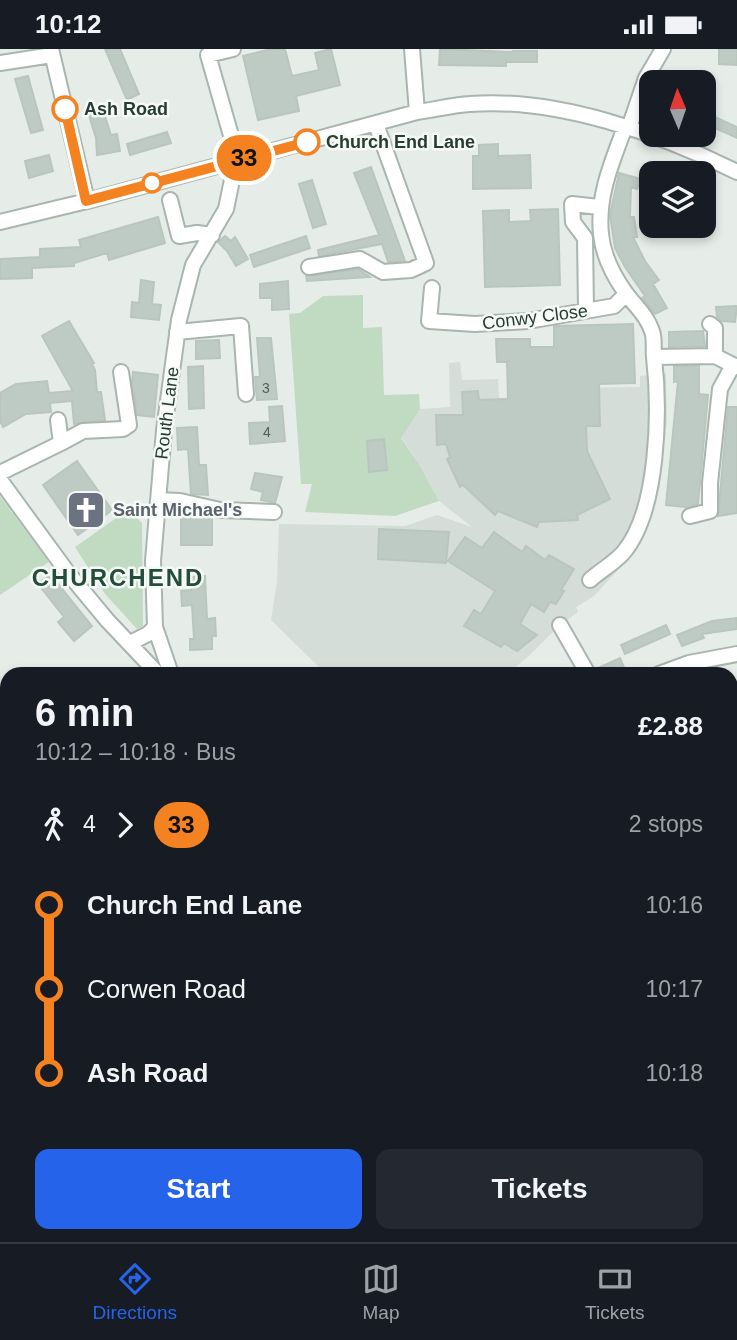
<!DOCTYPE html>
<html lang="en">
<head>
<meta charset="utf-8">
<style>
  :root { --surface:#171b24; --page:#242831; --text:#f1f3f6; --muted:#9ea1a6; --line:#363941; --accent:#2563eb }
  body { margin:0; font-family:Helvetica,sans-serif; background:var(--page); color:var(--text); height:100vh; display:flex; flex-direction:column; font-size:26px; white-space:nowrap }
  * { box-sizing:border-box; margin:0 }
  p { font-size:23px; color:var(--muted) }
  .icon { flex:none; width:38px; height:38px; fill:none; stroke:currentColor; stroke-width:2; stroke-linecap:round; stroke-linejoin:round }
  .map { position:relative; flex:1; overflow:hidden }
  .panel { position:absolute; left:0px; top:618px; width:738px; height:576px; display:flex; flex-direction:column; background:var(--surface); border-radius:21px 21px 0 0; box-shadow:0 4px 10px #0003 }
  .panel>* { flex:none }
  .badge { padding:0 14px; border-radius:23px; font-size:24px; line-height:46px }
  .needle { width:46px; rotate:358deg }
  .controls { position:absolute; left:639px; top:21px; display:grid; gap:14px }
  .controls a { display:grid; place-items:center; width:77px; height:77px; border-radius:14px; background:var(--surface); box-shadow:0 4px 10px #0003; font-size:35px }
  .map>.badge { position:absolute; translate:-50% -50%; box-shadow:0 0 0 4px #fff }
  .legs { display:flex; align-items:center; gap:10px; height:77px; padding:0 35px; font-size:23px }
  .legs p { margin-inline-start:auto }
  .head { display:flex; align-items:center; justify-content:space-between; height:119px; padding:0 35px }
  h1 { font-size:38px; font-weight:700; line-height:52px }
  .primary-button { display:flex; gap:14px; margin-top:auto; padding:14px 35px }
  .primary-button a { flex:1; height:80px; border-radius:14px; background:var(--accent); color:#fff; font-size:28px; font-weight:700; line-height:80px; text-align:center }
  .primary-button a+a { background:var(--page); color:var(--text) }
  ul { padding:0 35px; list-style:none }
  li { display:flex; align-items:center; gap:24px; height:84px; font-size:26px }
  li i { display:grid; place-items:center; width:10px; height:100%; margin:0 9px; background:currentColor }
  li i::after { content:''; width:18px; height:18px; margin:-9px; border:5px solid; border-radius:50%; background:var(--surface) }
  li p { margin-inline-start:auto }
  li:first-child i { background:linear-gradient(#0000 50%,currentColor 0) }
  li:last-child i { background:linear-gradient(currentColor 50%,#0000 0) }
  .status { display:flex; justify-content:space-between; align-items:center; height:49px; padding:0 35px; background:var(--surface); direction:ltr }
  .status svg { height:19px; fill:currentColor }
  .tabs { display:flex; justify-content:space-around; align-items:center; height:98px; border-top:2px solid var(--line); background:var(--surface); font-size:19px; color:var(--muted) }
  .tabs a { display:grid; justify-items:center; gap:4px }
  .tabs .selected { color:var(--accent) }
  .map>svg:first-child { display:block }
</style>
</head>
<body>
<div class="status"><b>10:12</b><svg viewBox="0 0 49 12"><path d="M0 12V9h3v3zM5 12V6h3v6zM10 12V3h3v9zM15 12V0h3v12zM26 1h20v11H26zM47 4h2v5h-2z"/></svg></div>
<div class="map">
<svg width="737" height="1193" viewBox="0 0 737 1193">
  <rect width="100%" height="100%" fill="#e6ede8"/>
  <path fill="#d4ddd7" d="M460 313 462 331 498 330 499 349 566 348 571 339 640 338V327L666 324 667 374 647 479 632 506 593 548 576 558 578 563 560 576 530 606 507 625H326L271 571 277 533 279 475 405 477 437 466 472 478 439 452 419 415 401 388 420 360 450 358 449 314Z"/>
  <path fill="#c1dbc3" d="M363 246V279L382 278 384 346 419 345 420 360 401 389 419 415 439 452 395 467 305 463 312 435H301L289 265 300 264 323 247Z
    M0 447 49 513 0 546Z
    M129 460 142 474 143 577 137 580 105 545 75 498Z
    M0 778 7 782V1186H317L319 1193H0Z"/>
  <path fill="#becac4" stroke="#b9c6be" stroke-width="2" d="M105 0H120L139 45 127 51Z
    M271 0H285L292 27 319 21 315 4 331 0 340 36 296 47 299 62 258 71 243 7Z
    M440 0 513 3V2H537V13H506V17L439 16Z
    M719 0H737V16L719 15Z
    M28 27 43 81 31 84 15 30Z
    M101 55 111 86 117 85 120 102 97 106 96 89 87 60Z
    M704 63 737 78V89L704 74Z
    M167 83 171 94 130 106 127 95Z
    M498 95V107L530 106 531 139 473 140V107H479V96Z
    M49 106 53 122 29 129 25 112Z
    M371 118 405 212 388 213 382 195 319 207 318 201 379 186 354 124Z
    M619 124 641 130 637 140 631 138 630 168H634L637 188H633L645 212 659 231 653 235 667 259 655 265 642 249 645 247 625 218 615 199 610 166Z
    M312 131 326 175 313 179 299 135Z
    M558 160 560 236 485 238 483 162 509 161V173L531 172 530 161Z
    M158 168 165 194 109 211 107 204 74 214V217L32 219V229L0 230V210L40 208V200L81 198 79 191Z
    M225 187 231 192 235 188 248 210 236 217 227 202 218 193Z
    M306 187 310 199 254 218 250 206Z
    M358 220 370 228 307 232 306 227Z
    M141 231 154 233 152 255 161 256 159 271 131 268 132 253 139 254Z
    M288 232 289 260 272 261V249H260V235Z
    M737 257 735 273 722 272 717 268 716 258Z
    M69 272 94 314 92 315 95 321 97 343H101L105 371 74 375 72 352 50 354 51 363 26 365 3 378 0 372V344L16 335 47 332 49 344 73 342 42 287Z
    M633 275 635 334 599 335 600 377H586L587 402 610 450 577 466 578 471 539 473 537 478 498 462 495 466 463 436 460 438 447 410 450 408 446 395 437 396 436 366H463L462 343 478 342 479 351 508 350 507 313H497L496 290H530V298H554V277Z
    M703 282 705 297 669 298V283Z
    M257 289H271L277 350 257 351 255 328H260Z
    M219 291 220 309 196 310V292Z
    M203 317 204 359 189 360 188 318Z
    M674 317H699V345L708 346 698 455 686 458 666 456 678 332 674 333Z
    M133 323 158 326 154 368 137 366 132 333Z
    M282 357 285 392 250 395 249 374 270 373 269 358Z
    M728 358H737V464L718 467Z
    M197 378 199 416H206L208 446 191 445 188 400 178 401 177 379Z
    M384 390 387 421 369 423 367 392Z
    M77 412 112 461 78 486 43 436Z
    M255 424 282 428 275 454 261 451 263 443 251 440Z
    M181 468 212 469V496H181Z
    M379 480 449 483 446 514 378 510Z
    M494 483 522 503 526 497 545 511 549 506 574 520 561 541 564 542 556 555 550 553 544 563 531 555 520 575 537 586 517 602 504 594 501 598 464 577 474 561 481 565 495 542 448 512 465 488 482 499Z
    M50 525 92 577 74 592 58 573 64 568 38 535Z
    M205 527 207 570 215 569 216 587H212V600L190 601V590H194L192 556 182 557 181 542 191 541V528Z
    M736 569 737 580 702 585 704 589 682 597 677 586 712 572Z
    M666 576 670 585 625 605 621 596Z
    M620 609 625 621 615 625H598L596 620Z"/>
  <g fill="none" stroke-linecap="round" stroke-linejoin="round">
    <g stroke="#a9b5ae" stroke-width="18">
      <path id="minor" d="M51 0 87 152
        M233 0 208 6 238 111
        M412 0 417 63
        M0 14 52 6
        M629 79 646 29 663 0
        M170 151 179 187 197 184 212 186
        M0 173 87 152 417 63C434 61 452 56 470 55 556 48 661 85 737 123
        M309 218 360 210 383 223 411 221 426 214 376 75
        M432 239 429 272 475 275 528 272 614 257 626 245
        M586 261 585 189 573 173 572 155 599 158
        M710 275 715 279V307
        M177 283 241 277 246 345
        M654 308 715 307 737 318
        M61 394 83 382 123 380 129 376 121 323
        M0 424 61 394 58 371
        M0 431 68 524 107 571 158 625
        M158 451 180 452 220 461 274 463
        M690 467 710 462V434L720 340 733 316
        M590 531C600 522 614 514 623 504 659 462 660 361 654 308 653 300 655 290 652 282 646 265 635 257 625 243 613 226 603 207 601 185 597 147 612 113 625 78
        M560 576 588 625
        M130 594 148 585 155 578
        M171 625 155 578 153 512 164 381 179 271 193 216 226 160 233 126 226 114
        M659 625 689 614 737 605
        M732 727 737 731
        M732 763 737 752
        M732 998 737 1001
        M325 1186 326 1193"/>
    </g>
    <use href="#minor" stroke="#fff" stroke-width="14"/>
  </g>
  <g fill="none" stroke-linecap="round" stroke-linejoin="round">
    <g stroke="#fff" stroke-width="16">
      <path id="line-1" d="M65 60 86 152 307 93"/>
    </g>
    <use href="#line-1" stroke="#f58220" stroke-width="10"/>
  </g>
  <defs>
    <g id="church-square" transform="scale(2.0125)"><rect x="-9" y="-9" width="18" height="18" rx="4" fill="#6b7280" stroke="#f6faf7"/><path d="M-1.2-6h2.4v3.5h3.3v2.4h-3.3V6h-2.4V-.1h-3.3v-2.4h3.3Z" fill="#fff"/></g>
  </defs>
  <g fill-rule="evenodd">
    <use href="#church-square" x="86" y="461"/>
  </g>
  <g fill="#fff" stroke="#f58220" stroke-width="3.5">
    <circle cx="65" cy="60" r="12"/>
    <circle cx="307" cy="93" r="12"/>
    <circle cx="152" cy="134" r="9"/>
  </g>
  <g text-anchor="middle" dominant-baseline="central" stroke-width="5" stroke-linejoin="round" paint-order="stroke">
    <g font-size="14" fill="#4d6056">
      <text x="266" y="339">3</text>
      <text x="267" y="383">4</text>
    </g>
    <g font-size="18" font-weight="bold" fill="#273d32" stroke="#f6faf7" text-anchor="start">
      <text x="84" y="60">Ash Road</text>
      <text x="326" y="93">Church End Lane</text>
    </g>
    <g font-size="18" fill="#273d32" stroke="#f6faf7">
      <text transform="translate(535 268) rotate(-7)">Conwy Close</text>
      <text transform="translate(167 364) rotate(-83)">Routh Lane</text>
    </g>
    <g font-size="18" font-weight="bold" fill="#5b616d" stroke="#f6faf7" text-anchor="start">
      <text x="113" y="461">Saint Michael's</text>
    </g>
    <g font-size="24" font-weight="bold" letter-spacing="2" fill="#254d3b" stroke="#f6faf7">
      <text x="118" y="528">CHURCHEND</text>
    </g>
  </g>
</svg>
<div class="controls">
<a><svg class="needle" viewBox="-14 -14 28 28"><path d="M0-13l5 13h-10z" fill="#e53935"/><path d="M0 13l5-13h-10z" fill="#9ea1a6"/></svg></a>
<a><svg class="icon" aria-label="layers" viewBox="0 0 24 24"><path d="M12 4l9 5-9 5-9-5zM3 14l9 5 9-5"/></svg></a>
</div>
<b class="badge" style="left:244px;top:109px;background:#f58220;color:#111">33</b>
<section class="panel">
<div class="head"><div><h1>6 min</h1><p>10:12 – 10:18 · Bus</p></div><b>£2.88</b></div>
<div class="legs"><svg class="icon" aria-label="walk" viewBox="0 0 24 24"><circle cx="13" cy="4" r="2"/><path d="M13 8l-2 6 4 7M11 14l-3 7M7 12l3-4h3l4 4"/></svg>4<svg class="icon" aria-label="forward" viewBox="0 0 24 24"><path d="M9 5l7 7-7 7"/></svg><b class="badge" style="background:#f58220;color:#111">33</b><p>2 stops</p></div>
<ul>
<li><i style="color:#f58220"></i><b>Church End Lane</b><p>10:16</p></li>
<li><i style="color:#f58220"></i><span>Corwen Road</span><p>10:17</p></li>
<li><i style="color:#f58220"></i><b>Ash Road</b><p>10:18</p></li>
</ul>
<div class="primary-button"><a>Start</a><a>Tickets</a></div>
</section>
</div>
<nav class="tabs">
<a class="selected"><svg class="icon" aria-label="directions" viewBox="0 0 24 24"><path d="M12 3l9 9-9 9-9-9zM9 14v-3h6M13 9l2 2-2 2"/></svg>Directions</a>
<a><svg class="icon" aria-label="map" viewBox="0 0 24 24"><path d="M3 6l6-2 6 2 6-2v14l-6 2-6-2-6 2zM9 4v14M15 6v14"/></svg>Map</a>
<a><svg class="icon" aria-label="tickets" viewBox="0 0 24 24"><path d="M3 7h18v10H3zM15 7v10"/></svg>Tickets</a>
</nav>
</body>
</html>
